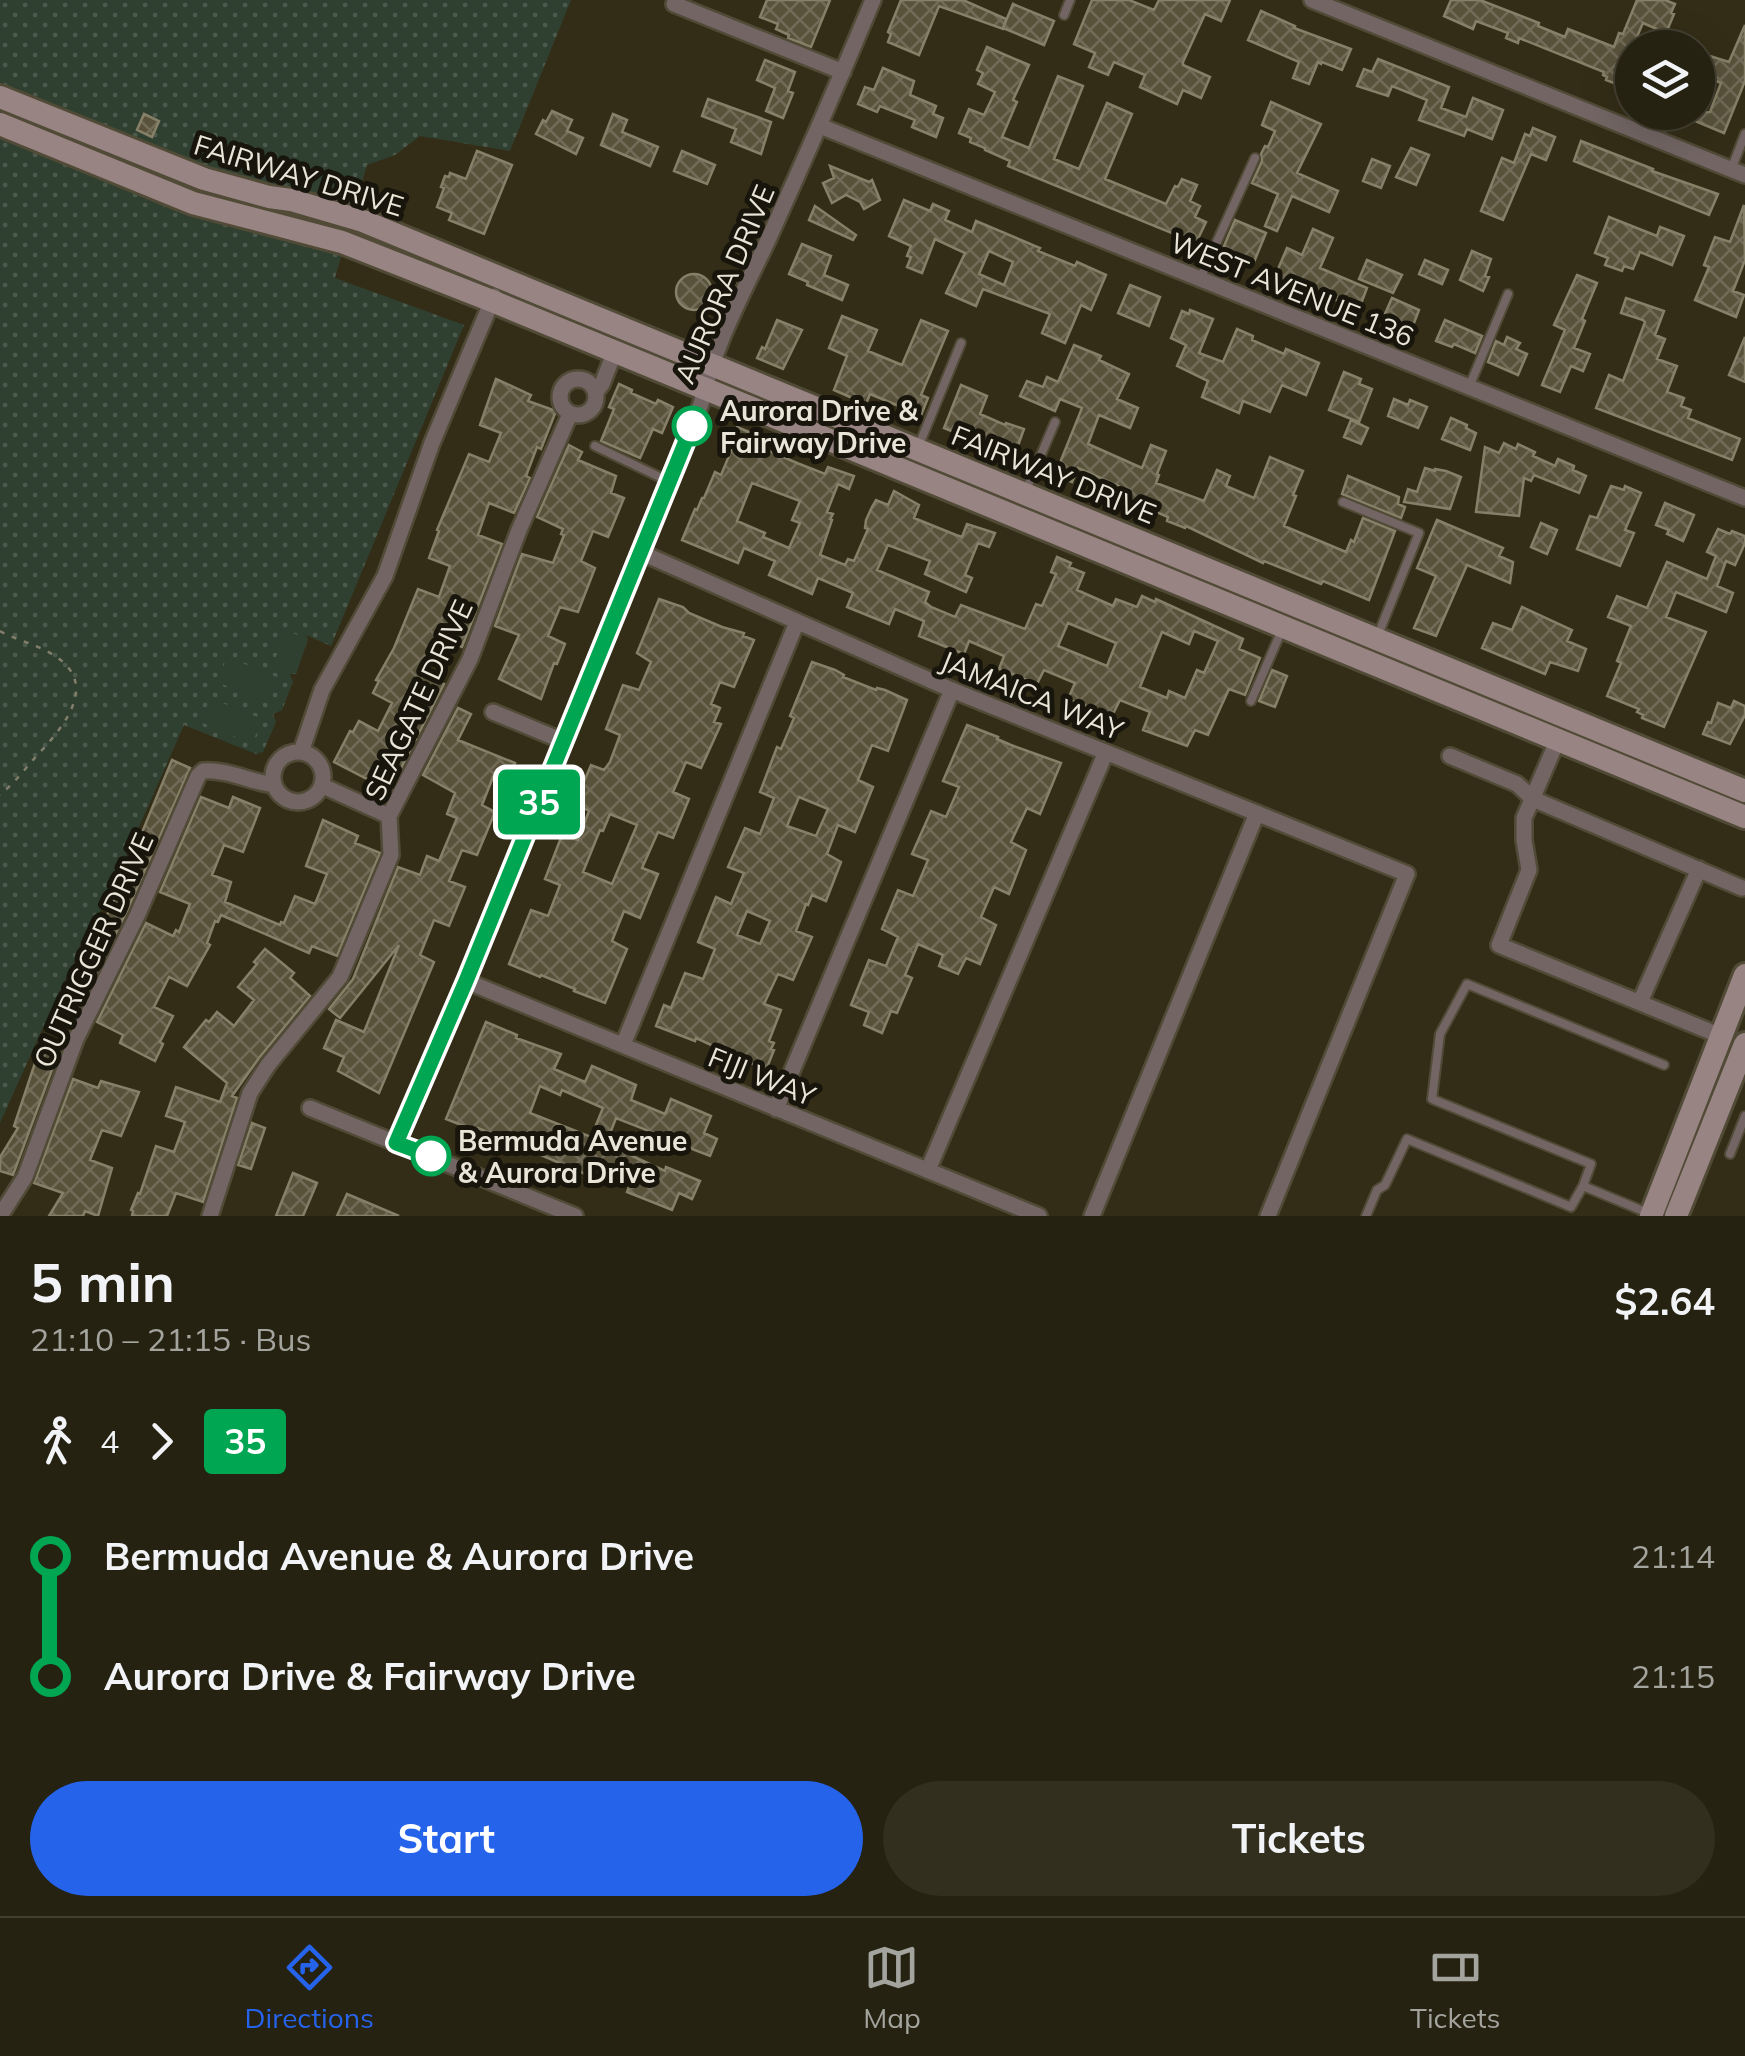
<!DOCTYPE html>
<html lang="en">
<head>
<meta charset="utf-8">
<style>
  :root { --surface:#262211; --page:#322f1f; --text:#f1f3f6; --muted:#a4a49f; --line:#423f31; --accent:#2563eb }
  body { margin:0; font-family:Mulish,sans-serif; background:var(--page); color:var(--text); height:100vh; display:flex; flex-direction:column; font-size:38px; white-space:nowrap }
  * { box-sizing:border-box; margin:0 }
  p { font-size:32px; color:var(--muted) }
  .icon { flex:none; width:55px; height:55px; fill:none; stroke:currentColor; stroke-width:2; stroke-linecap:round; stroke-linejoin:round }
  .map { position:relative; height:1216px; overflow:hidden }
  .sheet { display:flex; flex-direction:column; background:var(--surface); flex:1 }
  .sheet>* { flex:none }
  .badge { padding:0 20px; border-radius:8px; font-size:35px; line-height:65px }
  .fabs { position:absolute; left:1615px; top:30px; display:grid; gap:20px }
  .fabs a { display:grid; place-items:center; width:100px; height:100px; border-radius:50%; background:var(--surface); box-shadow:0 10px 40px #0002,0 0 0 2px var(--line); font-size:50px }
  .map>.badge { position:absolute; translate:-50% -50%; box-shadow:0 0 0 5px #fff }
  .legs { display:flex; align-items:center; gap:15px; height:110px; padding:0 30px; font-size:32px }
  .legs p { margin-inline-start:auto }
  .summary { display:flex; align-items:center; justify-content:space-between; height:170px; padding:0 30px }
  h1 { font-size:55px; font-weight:700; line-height:75px }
  .button { display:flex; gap:20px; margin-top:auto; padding:20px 30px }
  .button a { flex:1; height:115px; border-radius:60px; background:var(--accent); color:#fff; font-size:40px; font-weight:700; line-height:115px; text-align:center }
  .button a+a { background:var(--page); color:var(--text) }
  ul { padding:0 30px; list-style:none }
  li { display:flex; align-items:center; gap:35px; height:120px; font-size:38px }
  li i { display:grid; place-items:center; width:15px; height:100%; margin:0 12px; background:currentColor }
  li i::after { content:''; width:25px; height:25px; margin:-12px; border:8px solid; border-radius:50%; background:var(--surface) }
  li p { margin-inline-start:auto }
  li:first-child i { background:linear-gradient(#0000 50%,currentColor 0) }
  li:last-child i { background:linear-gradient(currentColor 50%,#0000 0) }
  .tab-bar { display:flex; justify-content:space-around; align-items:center; height:140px; border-top:2px solid var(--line); background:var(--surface); font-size:28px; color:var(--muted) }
  .tab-bar a { display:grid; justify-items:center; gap:5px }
  .tab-bar .on { color:var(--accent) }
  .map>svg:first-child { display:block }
</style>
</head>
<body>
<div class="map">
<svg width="1745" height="1216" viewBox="0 0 1745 1216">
  <defs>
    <pattern id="grass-dots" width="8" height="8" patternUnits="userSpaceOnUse" patternTransform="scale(2.5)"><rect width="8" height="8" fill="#2f4031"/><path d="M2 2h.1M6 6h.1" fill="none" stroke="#4d5b4e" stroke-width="1.8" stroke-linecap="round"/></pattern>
    <pattern id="building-cross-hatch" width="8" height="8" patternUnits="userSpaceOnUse" patternTransform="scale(2.5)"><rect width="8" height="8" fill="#59523b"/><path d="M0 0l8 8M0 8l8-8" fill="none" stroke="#716b57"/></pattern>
  </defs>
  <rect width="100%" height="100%" fill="#332d17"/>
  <path fill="url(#grass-dots)" d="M0 0H571L510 151 420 136 395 155 367 165 335 278 464 325 331 646 306 635 308 639 296 674H290L293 682 282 710 273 714 276 722 263 752 256 754 184 725 112 888 59 992 0 1123Z"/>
  <path fill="#2f4031" d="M287 631 308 639 296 674 273 664Z
    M227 657 279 678 269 703 217 682Z
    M210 698 262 719 252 744 201 722Z"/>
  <path fill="url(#building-cross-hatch)" stroke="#878068" stroke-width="2.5" fill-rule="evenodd" d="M767 0H830L811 47 788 38 789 35 776 29 778 24 760 17Z
    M901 0H963L1006 19 1003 29 939 6 919 55 888 42 891 34 888 32Z
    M1092 0H1129L1154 10 1159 0H1230L1221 21 1205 14 1183 62V65L1210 77 1201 98 1183 90 1177 104 1140 87 1145 75 1114 62 1108 75 1089 67 1095 53 1074 44Z
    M1451 0H1480L1539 23 1538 26 1565 37 1568 29 1614 47 1619 33 1623 34 1637 0H1665L1675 4 1671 13 1674 14 1666 33 1643 23 1632 48V90L1606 80 1607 77 1603 75 1604 72 1519 38 1518 43 1506 38 1508 33 1476 21 1473 29 1444 16Z
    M1013 4 1054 21 1044 45 1003 28Z
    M1261 11 1295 26 1294 28 1351 49 1342 70 1322 62 1321 64 1318 62 1309 84 1293 78 1299 62 1248 40Z
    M1745 25V81L1724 133 1676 113 1710 112 1721 83 1701 75 1704 69 1698 67 1700 53 1729 62Z
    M987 47 1029 65 1013 100 1017 102 1002 137 1029 148 1058 76 1083 86 1054 159 1079 169 1107 103 1132 114 1105 179 1166 204 1175 186 1178 187 1182 179 1197 185 1190 201 1200 206 1195 217 1206 222 1196 243 1008 166 1010 161 985 150V148L970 142 971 138 959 133 969 109 984 115 995 92 978 84 983 73 977 70Z
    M1378 59 1449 87 1441 108 1466 117 1473 98 1503 110 1492 139 1467 129 1464 136 1419 120 1427 100 1392 86 1388 96 1357 86 1364 69 1372 72Z
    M765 60 795 72 788 91 793 93 783 118 766 111 775 88 757 80Z
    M883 68 914 81 910 95 936 106 933 114 943 118 936 137 912 127 915 120 880 106 877 112 858 104 865 87 874 90Z
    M708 99 771 122 761 154 731 142 736 129 702 116Z
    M1271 102 1321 124 1297 173 1338 191 1329 212 1292 196 1277 231 1265 226 1278 194 1252 183 1262 161 1261 154 1265 146 1268 147 1275 131 1262 125Z
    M552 111 572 120 567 131 583 138 576 154 536 134 543 120 546 122Z
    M144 114 159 121 152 137 137 130Z
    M613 114 627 120 622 132 658 147 650 166 601 145Z
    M1533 128 1555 137 1546 160 1531 154 1503 220 1481 211 1502 158 1514 163 1525 134 1530 136Z
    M1581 141 1653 169 1652 171 1718 194 1709 215 1574 161Z
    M1411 148 1429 155 1416 185 1396 177Z
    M477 151 512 165 484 234 449 220 452 213 437 207 444 188 441 187 445 176 449 177 450 173 466 179Z
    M682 151 715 165 707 184 674 171Z
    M1372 159 1390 166 1381 188 1363 181Z
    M830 166 869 182 872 180 880 200 864 209 860 202 846 195 832 203 823 183 834 178Z
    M904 200 930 211 933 204 949 211 945 220 972 232 976 221 1040 248 1038 251 1075 266 1077 262 1106 275 1091 310 1081 305 1065 343 1042 333 1050 314 983 289 976 306 946 293 965 253 935 239 922 273 907 267 911 257 907 256 911 246 889 236ZM989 251 1013 262 1004 285 979 274Z
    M1744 205 1745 260 1733 291 1744 295 1736 317 1695 300 1709 267 1704 265 1715 237 1730 242Z
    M815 206 856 235 853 240 809 220Z
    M1609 217 1657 236 1660 227 1684 236 1672 265 1640 252 1633 269 1624 266 1622 271 1605 265 1608 258 1595 253Z
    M1235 220 1266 233 1254 262 1240 256 1238 260 1221 253Z
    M1313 229 1333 238 1320 268 1367 288 1359 309 1275 276 1287 248 1302 255Z
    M802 244 831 256 824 275 848 285 842 300 807 285 808 282 789 274Z
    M1472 251 1491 259 1485 276 1489 277 1483 291 1460 280Z
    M1367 260 1402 275 1393 293 1359 279Z
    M1425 260 1448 270 1442 284 1419 274Z
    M676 292a18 18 0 1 1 36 0a18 18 0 1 1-36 0Z
    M1577 275 1597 283 1582 319 1585 321 1574 348 1590 354 1583 371 1571 366 1560 392 1542 385 1565 330 1554 325Z
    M1130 285 1160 297 1149 326 1118 313Z
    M1392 298 1419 310 1411 331 1395 325 1397 321 1384 316Z
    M1626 298 1664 311 1655 335 1665 339 1657 359 1677 366 1667 392 1684 398 1681 406 1691 410 1688 418 1740 439 1732 460 1596 408 1609 375 1623 381 1645 322 1643 320 1621 313Z
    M1190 310 1213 319 1199 353 1223 362 1237 329 1253 336 1252 340 1284 354 1286 349 1319 363 1306 395 1282 385 1270 412 1243 401 1239 413 1202 397 1208 381 1177 366 1186 345 1171 338 1182 311 1189 314Z
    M842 316 877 330 868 351 902 365 921 320 948 331 921 395 928 398 920 418 905 412 906 409 870 394 866 404 834 390 847 356 829 348Z
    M777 320 802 330 783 369 757 358 762 347 765 349Z
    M1445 320 1482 336 1475 353 1454 344 1452 347 1436 341Z
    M1507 337 1520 343 1516 349 1527 354 1518 375 1488 362 1496 341 1504 345Z
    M1745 337V382L1729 375Z
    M1074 345 1101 356 1099 360 1129 374 1117 399 1138 408 1130 428 1099 415 1088 444 1142 468 1151 445 1166 451 1157 474 1159 475 1156 483 1204 501 1217 470 1230 476 1226 486 1254 498 1270 457 1303 471 1293 495 1296 496 1284 526 1346 552 1351 540 1354 542 1363 518 1395 531 1369 600 1323 581 1321 584 1264 561 1263 563 1186 526 1185 528 1167 521 1168 517 1115 494 1119 486 1078 468 1072 482 1055 475 1082 408 1060 399 1055 411 1020 396 1027 381 1043 387 1047 377 1058 382Z
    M1344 372 1361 379 1359 384 1372 389 1359 422 1329 410Z
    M496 379 531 395 528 401 556 411 541 449 537 447 526 476 530 478 514 513 489 503 478 535 502 544 462 647 439 639 423 673 444 684 394 782 373 772 369 780 334 762 350 731 353 732 359 721 378 731 392 703 373 693 379 681 376 680 394 648 418 589 439 597 450 566 429 558 439 531 437 530 469 454 489 462 501 433 480 425Z
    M619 384 632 390 631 393 656 404 658 400 673 407 662 433 653 429 640 458 601 441 614 409 609 407Z
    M961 385 987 396 980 414 1005 425 1006 423 1024 429 1015 454 983 444 944 428Z
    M1394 399 1408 405 1410 400 1427 407 1418 428 1388 416Z
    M1451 418 1467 425 1466 428 1476 433 1470 450 1442 439Z
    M1351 420 1368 428 1361 444 1344 437Z
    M737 427 749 432 747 436 762 442 760 447 797 463 825 474 828 467 854 476 849 489 838 484 827 512 833 514 830 519 832 520 820 555 845 565 848 559 854 561 868 529 865 528 866 520 872 507 876 500 888 505 894 491 919 505 914 518 956 535 962 537 967 524 995 533 989 547 978 543 965 575 972 578 966 592 925 574 930 561 888 545 877 570 929 592 925 602 931 607 955 617 961 605 1025 629 1036 604 1042 606 1056 574 1051 572 1057 557 1071 563 1069 567 1084 573 1077 590 1113 606 1116 599 1137 607 1142 596 1155 602 1156 599 1243 639 1239 649 1260 658 1245 695 1229 689 1208 735 1195 730 1187 746 1143 730 1150 712 1120 700 1112 716 1068 699 1075 683 1044 670 1037 684 999 669 1004 656 969 641 964 654 919 636 924 621 895 609 889 624 847 607 853 593 818 578 812 594 769 575 775 561 744 548 738 563 682 540 695 509 697 510 702 498H704L715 472 721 475 734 444 731 443ZM752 483 800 501 792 520 800 523 789 548 763 537 765 533 737 521ZM1068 623 1116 643 1107 666 1058 646ZM1194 631 1218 641 1204 673 1197 670 1185 698 1169 691 1167 698 1140 687 1162 632 1189 644Z
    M1504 443 1516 449 1518 444 1535 452 1533 456 1555 466 1558 459 1574 466 1573 470 1586 476 1579 493 1534 475 1531 481 1524 478 1519 516 1476 512 1485 447 1499 453Z
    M569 445 582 452 578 460 616 476 611 493 624 498 608 537 593 531 581 561 595 568 578 612 560 607 548 636 565 644 557 664 554 663 541 699 499 679 519 635 495 626 522 554 553 563 564 535 561 534 563 529 537 517Z
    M1425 468 1435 471V469L1446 471 1461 477 1450 509 1404 502 1408 489 1417 492Z
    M1348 476 1399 497 1398 504 1405 507 1401 518 1342 494Z
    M1611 486 1624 490 1625 486 1641 493 1625 530 1634 533 1620 566 1577 549 1590 516 1597 518Z
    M1665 503 1694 515 1683 541 1667 534 1669 530 1656 525Z
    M1437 520 1503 548 1499 556 1513 562 1510 583 1467 565 1436 636 1414 628 1436 576 1417 568Z
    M1541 523 1557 530 1547 554 1531 547Z
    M1718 529 1730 534 1732 531 1745 536V543L1735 565 1726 561 1717 586 1733 593 1726 612 1676 592 1666 617 1706 632 1664 727 1642 718 1643 715 1637 712 1639 709 1607 696 1621 663 1617 661 1631 626 1608 617 1617 596 1647 608 1667 562 1707 579 1716 556 1707 552Z
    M659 599 683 607 689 613 722 627 744 633 743 636 754 640 734 687 720 682 711 704 720 708 714 722 721 724 701 768 686 762 673 792 689 799 673 838 658 832 642 868 658 874 640 918 624 911 612 941 627 949 605 1003 574 991 575 989 541 975 540 977 509 964 531 910 548 916 560 885 545 879 562 835 578 840 589 811 575 803 591 765 604 770 610 762 620 735 606 729 623 685 639 690 651 662 637 653ZM610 814 637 825 612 884 583 872 600 830 603 831Z
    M1522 607 1572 630 1567 641 1586 649 1578 671 1550 662 1545 674 1482 648 1493 623 1512 630Z
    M812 662 835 670 844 675 843 677 876 690 877 688 885 690 907 700 888 751 872 745 858 780 873 787 855 832 838 825 827 854 841 862 826 901 812 895 808 905 806 904 796 931 812 937 793 980 778 974 764 1004 781 1010 769 1041 774 1043 771 1049 774 1050 766 1070 696 1038 695 1041 656 1026 664 1005 671 1008 685 973 703 979 715 949 698 942 716 897 731 904 744 873 728 867 745 828 760 834 774 798 760 792 777 747 781 749 794 718 790 716ZM799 797 828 809 816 836 787 826ZM747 911 770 921 760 944 737 935Z
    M1272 670 1287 676 1275 707 1259 701Z
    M1734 701 1745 706V715L1730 744 1703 734 1708 722 1711 723 1718 703 1731 708Z
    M458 708 471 714 458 740 515 763 507 783 493 777 482 805 495 812 477 855 462 850 449 881 465 887 449 926 434 920 420 955 434 962 379 1093 338 1071 344 1057 324 1048 336 1020 364 1032 399 945 340 1018 329 1009 353 979 398 867 420 875 427 856 439 861 457 818 447 814 455 793 423 775Z
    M967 725 998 737 997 739 1011 745 1061 763 1040 814 1027 808 1011 842 1026 850 1009 894 994 887 981 917 996 925 980 964 966 958 958 974 939 966 943 955 918 944 905 975 912 978 897 1013 891 1011 882 1033 864 1025 869 1012 851 1005 869 960 886 966 898 937 882 929 898 890 913 896 928 860 912 854 931 811 946 817 959 787 943 781Z
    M172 760 190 768 127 911 78 1009 69 1003 76 989 71 986 112 905Z
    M201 797 229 808 233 797 260 808 243 852 224 845 212 875 231 882 225 902 280 925 281 922 284 923 295 896 315 904 327 874 306 866 323 820 358 836 355 843 380 853 337 956 312 946 309 953 221 915 218 922 215 921 207 943 210 945 187 986 169 977 154 1007 173 1016 160 1042 163 1044 155 1061 120 1043 123 1035 97 1022 146 923 173 936 176 930 179 932 190 904 160 892Z
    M265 949 294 973 290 978 310 996 259 1058 232 1096 237 1098 203 1202 176 1193 167 1216H132L133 1211 131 1210 138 1193 140 1194 156 1146 174 1152 185 1122 166 1116 176 1087 220 1102 227 1083 184 1047 206 1020 209 1022 217 1012 234 1026 254 1000 238 987 257 964 254 962Z
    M486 1022 517 1035 516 1038 561 1054 554 1069 585 1082 592 1066 636 1085 631 1100 665 1114 671 1099 711 1116 704 1133 717 1139 710 1156 687 1147 685 1153 667 1138 616 1118 606 1144 665 1171 666 1167 700 1181 692 1199 679 1193 672 1210 627 1192 633 1177 603 1165 597 1179 478 1128 477 1131 446 1119ZM540 1086 560 1095 562 1090 603 1108 591 1137 530 1113Z
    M51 1038 62 1043 13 1175 0 1171V1157L18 1128 14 1126 39 1051 44 1053Z
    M73 1079 98 1088 101 1081 139 1092 121 1136 102 1130 90 1160 112 1168 98 1216 85 1211 83 1216H49L63 1193 34 1183Z
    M252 1123 265 1128 251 1169 238 1165Z
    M293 1173 317 1183 303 1216H276Z
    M347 1194 399 1216H337Z"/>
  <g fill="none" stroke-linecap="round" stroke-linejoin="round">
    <g stroke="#504a36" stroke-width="12">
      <path id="lane" d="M1064 15 1070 0
        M1731 170 1745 134
        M1200 279 1255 158
        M1469 387 1508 294
        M919 445 961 343
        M595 446 670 482
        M1026 490 1055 422
        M1343 502 1419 533 1378 635
        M1251 701 1281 632
        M1730 1154 1745 1116
        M1648 1213 1583 1186 1591 1164 1432 1099 1440 1034 1467 984 1664 1065
        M1366 1216 1377 1190 1385 1185 1407 1139 1571 1207 1583 1186"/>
    </g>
    <g stroke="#504a36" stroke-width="20">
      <path id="street" d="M1312 0 1745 175
        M674 4 843 72
        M820 126 1745 498
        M560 397a18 18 0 1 1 36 0a18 18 0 1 1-36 0Z
        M596 392 602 384 615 351
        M642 553 952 690 1407 874 1268 1216
        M493 712 563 741
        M1558 739 1524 818V840L1529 870 1499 945 1721 1036
        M273 777a25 25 0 1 1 50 0a25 25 0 1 1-50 0Z
        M301 752 322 690 385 576 432 443 494 296
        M1450 756 1517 784 1533 799 1742 888
        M323 786 389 816
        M466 981 1039 1216
        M1640 1002 1699 869
        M623 1045 797 622
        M310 1108 575 1216
        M776 1109 952 690
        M397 1143C455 1010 508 876 562 742 609 630 655 517 701 404 713 347 743 293 768 240 804 161 839 81 873 0
        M928 1170 1106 752
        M0 1216 25 1177 76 1039 137 916 198 776 203 771C228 769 250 782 274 785
        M210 1216 250 1093 268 1065 340 977 391 855 389 816 470 659 519 530 570 414
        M1092 1216 1257 813"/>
    </g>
    <g stroke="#504a36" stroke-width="28">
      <path id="secondary" d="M0 97 204 179 269 197 291 200 363 221 1745 791
        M0 124 193 203 342 242 492 301 1745 817
        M1651 1216 1745 975
        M1676 1216 1745 1044"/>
    </g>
    <path stroke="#837e6c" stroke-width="2.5" stroke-dasharray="5 8" stroke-linecap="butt" d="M0 631C20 642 45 646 63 662 98 693 54 737 32 761 22 773 12 785 0 795"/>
    <use href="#lane" stroke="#726564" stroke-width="8"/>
    <use href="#street" stroke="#726564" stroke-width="15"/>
    <use href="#secondary" stroke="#988483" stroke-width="22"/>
  </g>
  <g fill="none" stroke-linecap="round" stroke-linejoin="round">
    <g stroke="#fff" stroke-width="22">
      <path id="line-1" d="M431 1156 396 1143 466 981 692 426"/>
    </g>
    <use href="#line-1" stroke="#00a651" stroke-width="15"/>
  </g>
  <g fill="#fff" stroke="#00a651" stroke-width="5">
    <circle cx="692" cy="426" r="18"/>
    <circle cx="431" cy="1156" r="18"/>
  </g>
  <g text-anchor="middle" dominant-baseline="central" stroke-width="10" stroke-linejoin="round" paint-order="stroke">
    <g font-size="28" fill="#e9e5d8" stroke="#18150c">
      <text transform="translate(299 175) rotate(17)">FAIRWAY DRIVE</text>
      <text transform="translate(724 284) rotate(-67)">AURORA DRIVE</text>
      <text transform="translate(1292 289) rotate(22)">WEST AVENUE 136</text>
      <text transform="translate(1054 474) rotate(22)">FAIRWAY DRIVE</text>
      <text transform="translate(1032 695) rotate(22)">JAMAICA WAY</text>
      <text transform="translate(418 700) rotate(-65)">SEAGATE DRIVE</text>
      <text transform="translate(93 950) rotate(-66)">OUTRIGGER DRIVE</text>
      <text transform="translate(762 1076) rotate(22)">FIJI WAY</text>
    </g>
    <g font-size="28" font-weight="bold" fill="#e9e5d8" stroke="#18150c" text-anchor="start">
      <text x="720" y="410">Aurora Drive &amp;<tspan x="720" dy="32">Fairway Drive</tspan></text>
      <text x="458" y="1140">Bermuda Avenue<tspan x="458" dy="32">&amp; Aurora Drive</tspan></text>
    </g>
  </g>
</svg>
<div class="fabs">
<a><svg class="icon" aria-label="layers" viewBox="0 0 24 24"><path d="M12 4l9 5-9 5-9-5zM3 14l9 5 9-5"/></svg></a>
</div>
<b class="badge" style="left:539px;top:802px;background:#00a651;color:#fff">35</b>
</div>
<section class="sheet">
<div class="summary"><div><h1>5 min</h1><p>21:10 – 21:15 · Bus</p></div><b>$2.64</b></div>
<div class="legs"><svg class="icon" aria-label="walk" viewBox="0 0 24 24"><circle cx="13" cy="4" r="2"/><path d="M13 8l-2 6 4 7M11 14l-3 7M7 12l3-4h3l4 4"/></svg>4<svg class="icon" aria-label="forward" viewBox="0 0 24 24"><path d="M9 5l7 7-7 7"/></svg><b class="badge" style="background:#00a651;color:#fff">35</b></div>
<ul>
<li><i style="color:#00a651"></i><b>Bermuda Avenue &amp; Aurora Drive</b><p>21:14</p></li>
<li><i style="color:#00a651"></i><b>Aurora Drive &amp; Fairway Drive</b><p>21:15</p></li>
</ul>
<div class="button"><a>Start</a><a>Tickets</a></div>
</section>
<nav class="tab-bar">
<a class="on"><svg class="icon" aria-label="directions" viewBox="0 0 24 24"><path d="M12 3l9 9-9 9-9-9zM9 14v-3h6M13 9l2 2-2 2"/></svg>Directions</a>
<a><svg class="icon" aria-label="map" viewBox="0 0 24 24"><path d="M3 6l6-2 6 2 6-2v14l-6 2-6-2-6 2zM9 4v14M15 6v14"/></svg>Map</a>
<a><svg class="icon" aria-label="tickets" viewBox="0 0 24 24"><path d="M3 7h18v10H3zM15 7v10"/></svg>Tickets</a>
</nav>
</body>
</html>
